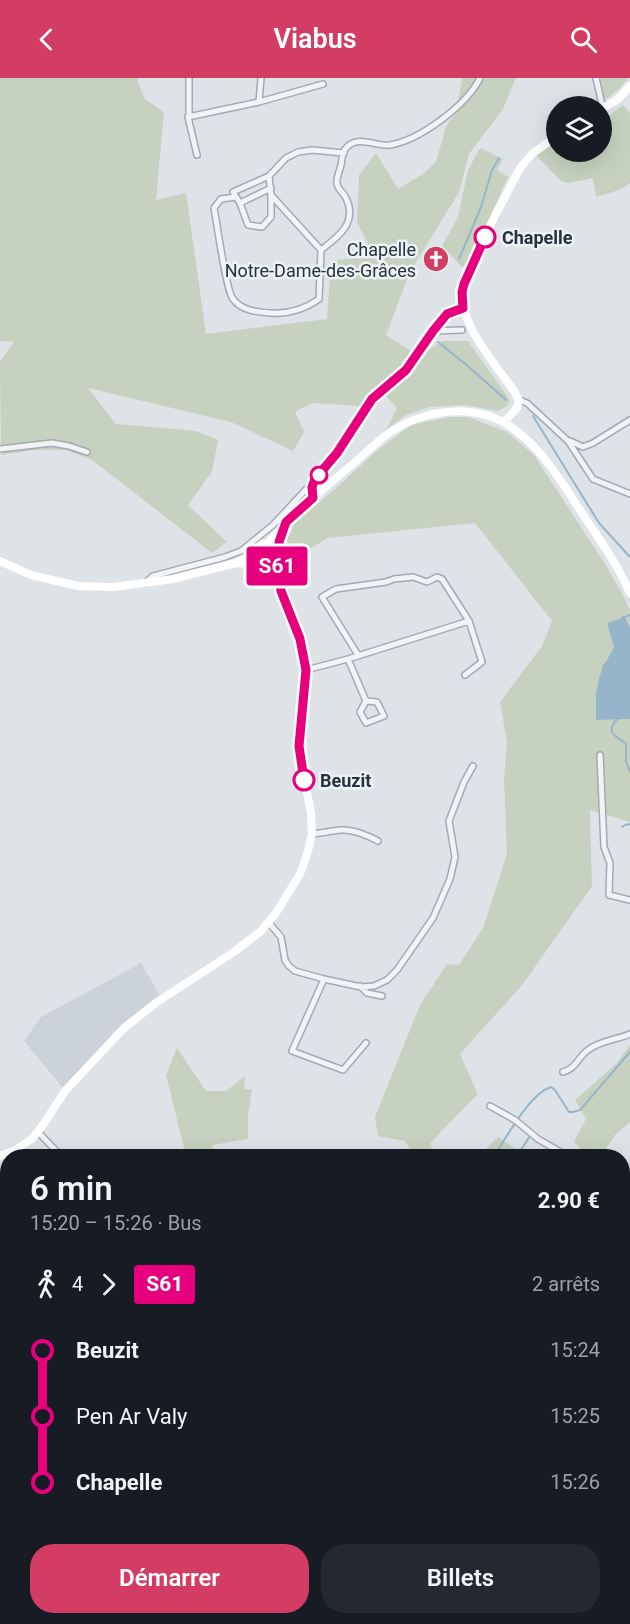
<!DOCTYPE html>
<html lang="fr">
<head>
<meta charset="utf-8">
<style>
  :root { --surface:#171b24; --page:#242831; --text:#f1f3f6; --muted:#9ea1a6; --accent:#d33d64 }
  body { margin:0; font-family:Roboto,sans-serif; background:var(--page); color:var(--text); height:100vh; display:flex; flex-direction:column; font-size:22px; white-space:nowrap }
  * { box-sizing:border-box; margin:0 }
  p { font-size:20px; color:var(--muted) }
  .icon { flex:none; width:33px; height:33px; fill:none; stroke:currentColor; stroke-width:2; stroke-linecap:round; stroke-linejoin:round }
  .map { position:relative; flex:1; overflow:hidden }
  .sheet { position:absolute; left:0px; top:1071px; width:630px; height:476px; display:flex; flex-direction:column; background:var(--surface); border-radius:24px 24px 0 0; box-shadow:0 6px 24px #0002 }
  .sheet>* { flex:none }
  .badge { padding:0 12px; border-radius:4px; font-size:21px; line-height:39px }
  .controls { position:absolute; left:546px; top:18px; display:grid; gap:12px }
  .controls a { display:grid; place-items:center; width:66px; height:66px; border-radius:50%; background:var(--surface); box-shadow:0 6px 24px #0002; font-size:30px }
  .map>.badge { position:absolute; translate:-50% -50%; box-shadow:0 0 0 3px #fff }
  .legs { display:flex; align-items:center; gap:9px; height:66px; padding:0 30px; font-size:20px }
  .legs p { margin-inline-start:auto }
  .head { display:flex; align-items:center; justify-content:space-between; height:102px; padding:0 30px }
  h1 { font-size:33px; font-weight:600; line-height:45px }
  .cta { display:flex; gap:12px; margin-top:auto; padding:12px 30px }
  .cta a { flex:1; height:69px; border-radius:24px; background:var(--accent); color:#fff; font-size:24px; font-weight:600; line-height:69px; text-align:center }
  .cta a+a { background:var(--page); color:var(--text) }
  ul { padding:0 30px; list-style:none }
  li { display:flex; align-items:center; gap:21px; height:66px; font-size:22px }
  li i { display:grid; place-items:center; width:9px; height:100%; margin:0 8px; background:currentColor }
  li i::after { content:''; width:15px; height:15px; margin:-8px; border:4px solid; border-radius:50%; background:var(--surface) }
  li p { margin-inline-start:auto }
  li:first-child i { background:linear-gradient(#0000 50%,currentColor 0) }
  li:last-child i { background:linear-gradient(currentColor 50%,#0000 0) }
  header { display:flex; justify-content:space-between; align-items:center; height:78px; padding:0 30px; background:var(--accent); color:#fff; font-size:27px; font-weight:600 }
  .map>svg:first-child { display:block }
</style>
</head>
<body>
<header><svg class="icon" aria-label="back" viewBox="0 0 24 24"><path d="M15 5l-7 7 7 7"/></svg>Viabus<svg class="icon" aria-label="search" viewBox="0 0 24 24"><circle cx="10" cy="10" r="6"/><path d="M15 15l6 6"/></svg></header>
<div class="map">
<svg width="630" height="1546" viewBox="0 0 630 1546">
  <rect width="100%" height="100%" fill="#dee3e8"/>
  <path fill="#ccd2da" d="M141 885 160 918 63 1010 24 963 41 939Z
    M300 1539H407L401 1546H297Z"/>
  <path fill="#c6d2bf" d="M0 0H138L137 2 145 21 164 34 156 122 186 115 206 256 327 241 331 183 357 180 368 166 357 144 359 97 376 75 398 111 423 96 436 84 445 52 448 45 456 35 462 0H516L503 31 469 76 459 114 410 194 386 257 414 275 415 281 442 263H468L510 322 506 329 497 333 466 327 429 329 406 337 386 352 397 330 377 308 360 328 313 325 295 334 304 354 293 373 231 344 88 310 116 346 196 353 218 362 212 394 188 427 227 464 212 475 92 382 66 372H34L1 377 0 284 14 264 0 263Z
    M600 0H628L620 10 608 20H605Z
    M623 27 630 35V105C619 113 609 116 596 118L593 100 568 105 561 103 536 77 556 64V74H602V43L608 41 609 38Z
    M480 70 503 81 497 92 508 99 466 191 461 188 442 168 458 139 468 92Z
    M449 339H468L507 354 534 377 607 489 625 521 630 533V550L625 539 607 545 615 569 607 582 603 587 596 615 597 642 630 641V744L590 732 592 808 523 906 460 976 478 1016 430 1065 435 1078H414L405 1063 378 1058 375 1039 420 927 447 886 459 887 483 850 507 776 504 701 507 665 500 624 542 568 552 543 475 445 328 460 292 482 287 462 295 445 344 403 375 374 411 347Z
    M630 967V1044L615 1057 601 1078H576L580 1070 574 1064 586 1041 575 1022 617 985Z
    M177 970 206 1013H226L245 998 244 1011H252L248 1038V1061L212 1067 216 1078H186L166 997Z
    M498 1059 526 1078H479Z
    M630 1107V1177L623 1176 622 1111 625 1113Z
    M407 1539H459L483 1546H401Z"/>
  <path fill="#97b5ca" d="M625 539 630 550V641L596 642V615L599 601 603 587 607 582 614 569 607 545Z"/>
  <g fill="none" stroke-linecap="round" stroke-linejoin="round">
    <path stroke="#97b5ca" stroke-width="2" d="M459 181 481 129 492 92 499 80
      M438 264 469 289 506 322
      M533 338 599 445 630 479
      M622 540 630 537
      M617 641C604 656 617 658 626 666V684L630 694
      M622 749 625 747 630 746
      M494 1078C507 1059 529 1016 551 1009L555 1012 569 1034H573L580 1032 630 974
      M517 1078 530 1058
      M347 1546 348 1539"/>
    <g stroke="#a3aab2" stroke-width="8">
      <path id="street" d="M596 0 603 31
        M259 24 323 6
        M189 39V0
        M197 77 188 39 259 24 261 0
        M269 98 271 117V139L262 149 248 147 240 125 271 110
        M236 119 221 121 214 130C217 145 226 213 233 221 242 233 257 234 271 235 288 236 305 231 319 221L321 172 271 117
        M240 125 233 114 269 98 286 80 298 74 312 72 344 75
        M321 172C338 159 358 145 346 120 344 115 337 111 337 105 336 100 340 92 341 87 342 82 342 74 346 70 358 56 376 69 390 67 420 62 467 27 480 0
        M433 253 462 252
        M519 322 527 325 568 363 593 401 630 416
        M570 363 583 369 593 365 630 342
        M0 371 52 365 69 368 87 374
        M313 420 312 409 315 401 337 375 372 321 406 292 433 253 447 236 463 230
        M145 505 153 498 225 479 241 473 273 447 312 405
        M358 577 322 519 336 511 386 504 394 501 413 499 427 504 437 499 442 501 469 543 482 584 465 597
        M348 581 366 623 360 634 366 645 384 638 377 624 366 623
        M306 592 348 581 469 543
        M600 677 604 769 610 785 609 817 630 822
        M312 756C322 755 331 753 341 752 353 751 367 757 378 763
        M269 845 281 859 285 882 289 888 295 893 324 901 361 909 374 908 387 902 397 892 433 840 450 801 455 779 449 743 464 704 473 688
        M324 901 292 973 343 992 366 965
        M360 908 367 915 382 918
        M563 994C576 991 578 979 588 972 601 962 617 962 630 956
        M490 1028 515 1042 538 1061 562 1075
        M38 1054 61 1078
        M0 1181 8 1191
        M622 1236 630 1247
        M1 1250 8 1272
        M0 1283H8
        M111 1546 113 1539
        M120 1546 127 1539
        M289 1546V1539"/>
    </g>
    <use href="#street" stroke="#f1f3f6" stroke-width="5"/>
    <path stroke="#fff" stroke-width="8" d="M602 31 618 21 630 8
      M504 344 517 330 519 322 514 313C495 285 454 242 464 206L493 142 520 90 533 75 556 59
      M267 466C293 436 323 411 354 385 366 375 378 362 392 353 431 329 482 324 519 355 542 373 560 401 576 426 595 455 616 483 630 515
      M0 483 31 497 78 508 114 509 173 501 236 485 250 477 262 466 272 467 279 473
      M280 508 277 487 280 478 279 464 284 450
      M0 1078 15 1072 32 1061 43 1047 65 1013 124 950 157 924 234 874 261 853 276 835 300 796 308 773 312 756 311 735 301 683 299 668 306 599 304 576 300 561 281 513 267 492 250 486 236 485
      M0 1359 8 1369
      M63 1539V1546"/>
  </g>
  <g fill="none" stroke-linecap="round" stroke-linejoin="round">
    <g stroke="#fff" stroke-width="14">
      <path id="line-1" d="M304 702 299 668 306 592 300 561 281 513 277 487 280 478 279 464 286 444 313 420 312 409 315 401 337 375 372 321 406 292 433 253 447 236 463 230 462 214 464 206 485 159"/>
    </g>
    <use href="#line-1" stroke="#e6007e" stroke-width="9"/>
  </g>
  <defs>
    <g id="church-disc" transform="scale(1.35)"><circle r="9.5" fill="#d33d64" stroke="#edf2f6"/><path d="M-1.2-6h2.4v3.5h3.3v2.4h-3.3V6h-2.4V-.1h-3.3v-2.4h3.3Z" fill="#fff"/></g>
  </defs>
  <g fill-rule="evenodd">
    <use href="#church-disc" x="436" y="181"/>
  </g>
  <g fill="#fff" stroke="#e6007e" stroke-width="3">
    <circle cx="485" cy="159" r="10"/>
    <circle cx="319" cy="397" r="8"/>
    <circle cx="304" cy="702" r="10"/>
  </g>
  <g text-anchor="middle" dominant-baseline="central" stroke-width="5" stroke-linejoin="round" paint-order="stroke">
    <g font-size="18" font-weight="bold" fill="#263240" stroke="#edf2f6" text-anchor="start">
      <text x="502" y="159">Chapelle</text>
      <text x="320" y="702">Beuzit</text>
    </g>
    <g font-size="18" fill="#263240" stroke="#edf2f6" text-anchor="end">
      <text x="416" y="171">Chapelle<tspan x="416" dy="21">Notre-Dame-des-Grâces</tspan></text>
    </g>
  </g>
</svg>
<div class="controls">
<a><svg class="icon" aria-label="layers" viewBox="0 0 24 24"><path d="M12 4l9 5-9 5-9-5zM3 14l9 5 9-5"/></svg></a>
</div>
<b class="badge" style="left:277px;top:488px;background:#e6007e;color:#fff">S61</b>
<section class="sheet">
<div class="head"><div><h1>6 min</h1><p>15:20 – 15:26 · Bus</p></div><b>2.90 €</b></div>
<div class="legs"><svg class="icon" aria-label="walk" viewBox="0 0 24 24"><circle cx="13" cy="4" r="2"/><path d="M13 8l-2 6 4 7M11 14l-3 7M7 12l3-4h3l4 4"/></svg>4<svg class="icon" aria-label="forward" viewBox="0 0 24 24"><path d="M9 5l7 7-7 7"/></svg><b class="badge" style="background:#e6007e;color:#fff">S61</b><p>2 arrêts</p></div>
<ul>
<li><i style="color:#e6007e"></i><b>Beuzit</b><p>15:24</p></li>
<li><i style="color:#e6007e"></i><span>Pen Ar Valy</span><p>15:25</p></li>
<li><i style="color:#e6007e"></i><b>Chapelle</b><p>15:26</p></li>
</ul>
<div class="cta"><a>Démarrer</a><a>Billets</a></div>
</section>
</div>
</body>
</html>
